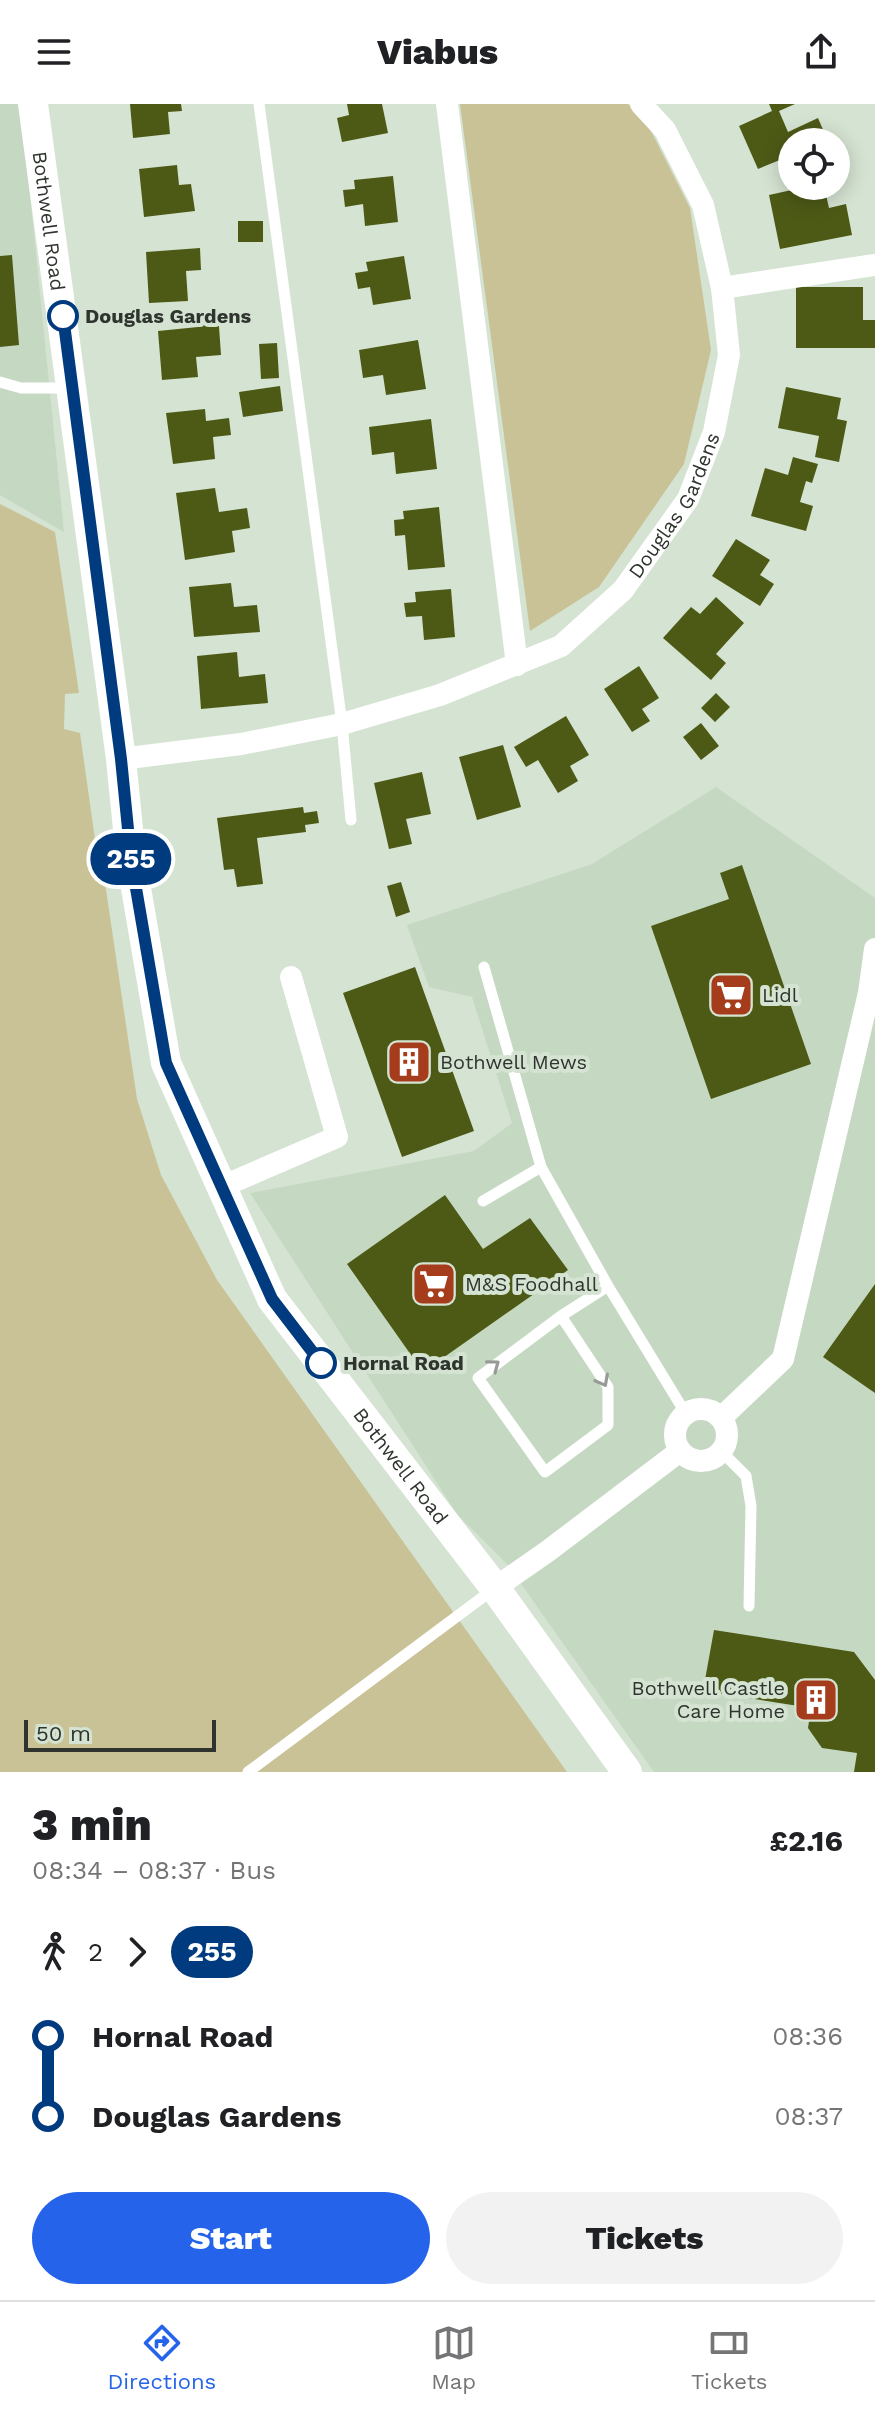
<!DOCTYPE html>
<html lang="en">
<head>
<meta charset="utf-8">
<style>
  :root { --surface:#fff; --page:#f2f2f2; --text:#202124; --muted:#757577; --line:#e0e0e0; --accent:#2563eb }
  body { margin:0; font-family:"Work Sans",sans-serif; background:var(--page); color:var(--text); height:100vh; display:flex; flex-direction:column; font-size:30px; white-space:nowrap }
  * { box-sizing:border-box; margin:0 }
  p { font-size:26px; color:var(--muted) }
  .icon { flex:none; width:44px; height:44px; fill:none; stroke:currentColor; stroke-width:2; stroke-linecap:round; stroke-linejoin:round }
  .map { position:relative; height:1668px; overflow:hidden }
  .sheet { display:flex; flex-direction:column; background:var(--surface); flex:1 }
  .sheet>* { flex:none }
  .badge { padding:0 16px; border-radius:26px; font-size:28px; line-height:52px }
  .controls { position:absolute; left:778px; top:24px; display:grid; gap:16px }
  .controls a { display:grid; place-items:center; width:72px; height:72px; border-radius:50%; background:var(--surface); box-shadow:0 4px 20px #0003; font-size:40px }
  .scale { position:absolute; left:24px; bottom:20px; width:192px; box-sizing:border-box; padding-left:8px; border:4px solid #2f352e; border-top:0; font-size:22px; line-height:28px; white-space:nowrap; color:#2f352e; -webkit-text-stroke:6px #d5e3d2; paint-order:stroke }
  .map>.badge { position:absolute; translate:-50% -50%; box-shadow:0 0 0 4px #fff }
  .legs { display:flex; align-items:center; gap:12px; height:88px; padding:0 32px; font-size:26px }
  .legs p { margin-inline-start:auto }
  .headline { display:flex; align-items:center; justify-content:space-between; height:136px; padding:0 32px }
  h1 { font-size:44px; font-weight:800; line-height:60px }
  .action { display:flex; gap:16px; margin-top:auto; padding:16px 32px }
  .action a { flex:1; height:92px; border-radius:48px; background:var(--accent); color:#fff; font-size:32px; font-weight:800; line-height:92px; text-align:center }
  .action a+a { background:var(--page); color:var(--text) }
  ul { padding:0 32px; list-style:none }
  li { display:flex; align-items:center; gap:28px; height:80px; font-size:30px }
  li i { display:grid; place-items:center; width:12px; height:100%; margin:0 10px; background:currentColor }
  li i::after { content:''; width:20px; height:20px; margin:-10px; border:6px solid; border-radius:50%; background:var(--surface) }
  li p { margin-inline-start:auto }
  li:first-child i { background:linear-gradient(#0000 50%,currentColor 0) }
  li:last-child i { background:linear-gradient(currentColor 50%,#0000 0) }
  header { display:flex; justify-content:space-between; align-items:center; height:104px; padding:0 32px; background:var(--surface); font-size:36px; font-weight:800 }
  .dock { display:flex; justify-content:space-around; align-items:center; height:112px; border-top:2px solid var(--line); background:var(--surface); font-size:22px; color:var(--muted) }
  .dock a { display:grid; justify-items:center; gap:4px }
  .dock .current { color:var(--accent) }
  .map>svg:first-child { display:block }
</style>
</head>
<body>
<header><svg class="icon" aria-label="menu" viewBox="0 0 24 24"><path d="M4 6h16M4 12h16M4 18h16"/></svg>Viabus<svg class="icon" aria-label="share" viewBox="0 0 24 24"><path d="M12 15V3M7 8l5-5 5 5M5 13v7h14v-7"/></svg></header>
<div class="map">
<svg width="875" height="1668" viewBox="0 0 875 1668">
  <rect width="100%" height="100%" fill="#d5e3d2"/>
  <path fill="#c5d9c2" d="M0 0H19L23 20 64 428 0 391Z
    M716 683 875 794V1668H654L507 1460 457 1410 250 1089 474 1047 512 1019 472 893 429 883 407 821 592 760Z"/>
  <path fill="#c9c297" d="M460 0H628L649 23 690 104 711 246 684 360 599 483 530 527Z
    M0 400 55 428 79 589 65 590 64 625 80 629 101 778 105 779 137 995 161 1071 217 1176 567 1668H0Z"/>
  <path fill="#4d5a16" d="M130 0H181L182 7 168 8 170 30 133 34Z
    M347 0H382L388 29 342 38 337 14 349 11Z
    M769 0H795L779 7 788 28 818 14 827 35 821 38H792V51L758 65 739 22 772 7Z
    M177 61 179 81 191 80 195 107 144 113 139 65Z
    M393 72 398 118 365 122 363 100 345 103 343 86 355 85 354 76Z
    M810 82H824L829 104 846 100 852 131 780 145 769 91Z
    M238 117H263V138H238Z
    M200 144 201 166 186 167 188 197 149 199 146 148Z
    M12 151 19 241 0 243V152Z
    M404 152 411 195 373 201 370 183 358 185 355 169 368 167 366 158Z
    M796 183H863V216H875V244H796Z
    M218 208 221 251 196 253 198 273 162 276 158 227 198 223 197 210Z
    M418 236 426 285 386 291 383 271 363 274 359 246Z
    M277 239 279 274 261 275 259 240Z
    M280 282 283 307 243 313 239 288Z
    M786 283 841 294 837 315 847 317 839 358 815 353 819 332 778 324Z
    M205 305 206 317 229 314 231 331 213 333 215 355 173 360 166 309Z
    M431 315 437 365 396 370 394 348 372 351 369 323Z
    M793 353 818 360 812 379 806 377 800 398 813 402 806 427 751 412 765 364 788 371Z
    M215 384 219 408 247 404 250 424 232 427 235 448 185 456 176 389Z
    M439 403 445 463 408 466 405 431 395 432 394 416 404 415 403 407Z
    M736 435 770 456 760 471 774 480 760 502 712 472Z
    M231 479 234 503 257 501 260 528 194 533 189 483Z
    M451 485 455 533 424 536 422 512 406 513 404 499 416 498 415 488Z
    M716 493 744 519 716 550 726 559 711 576 663 534 691 503 700 510Z
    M237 548 239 573 265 570 268 599 201 605 197 552Z
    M639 562 659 594 642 605 650 617 632 628 604 585Z
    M716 589 730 603 715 618 701 604Z
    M566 612 589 651 570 662 578 677 558 689 538 656 526 663 514 643Z
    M701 619 719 642 701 656 683 633Z
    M503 641 521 703 477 716 459 653Z
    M422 668 431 710 406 715 412 740 389 745 374 679Z
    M303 703 304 709 317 707 319 719 305 721 306 728 257 734 263 780 237 783 234 765 224 766 217 714Z
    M742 761 811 960 711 995 651 822 729 795 720 769Z
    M401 778 410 808 396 813 387 782Z
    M415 863 474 1027 402 1053 343 889Z
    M445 1091 483 1145 530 1114 568 1166 423 1268 347 1160Z
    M875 1180V1289L823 1253Z
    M714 1526 854 1548 875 1576V1668H854L857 1649 822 1644 808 1624 811 1604 703 1587Z"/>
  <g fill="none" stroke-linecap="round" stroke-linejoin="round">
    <path stroke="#fff" stroke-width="11" d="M259 0 342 620 351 716
      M0 278 21 284H71
      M484 863 541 1063 608 1182 686 1310
      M483 1097 541 1063
      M561 1212 608 1283V1321L545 1368 478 1274 561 1212 608 1182
      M722 1348 746 1372 751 1402 749 1502
      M248 1668 495 1484"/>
    <g stroke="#fff" stroke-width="22">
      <path d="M447 0 517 561"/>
      <path d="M722 184 875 161"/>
      <path id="s1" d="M121 655 241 640 342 620 440 591 561 542 623 486 688 395 714 328 729 251 722 184 703 101 665 26 641 0"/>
      <path d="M221 1083 337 1033 291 873"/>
      <circle cx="701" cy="1331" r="26"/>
      <path d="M721 1314 783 1255 869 889 875 845"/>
      <path d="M495 1484 548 1447 680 1347"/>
    </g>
    <path stroke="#fff" stroke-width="30" id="s2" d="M33 0 121 655 131 755 166 959 272 1195 495 1484 627 1668"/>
  </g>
  <defs><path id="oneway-chevron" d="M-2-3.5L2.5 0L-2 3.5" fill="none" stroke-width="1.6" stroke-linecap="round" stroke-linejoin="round" transform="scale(2)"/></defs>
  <g stroke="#979a96">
    <use href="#oneway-chevron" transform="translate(494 1261) rotate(-37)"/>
    <use href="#oneway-chevron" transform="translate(603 1277) rotate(62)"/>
  </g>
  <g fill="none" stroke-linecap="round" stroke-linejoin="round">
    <g stroke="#fff" stroke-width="18">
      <path id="line-1" d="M63 212 121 655 131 755 166 959 272 1195 321 1259"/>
    </g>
    <use href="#line-1" stroke="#003b80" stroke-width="12"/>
  </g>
  <defs>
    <g id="supermarket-square" transform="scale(2.3)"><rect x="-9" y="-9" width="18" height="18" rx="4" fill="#a53d1d" stroke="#d5e3d2"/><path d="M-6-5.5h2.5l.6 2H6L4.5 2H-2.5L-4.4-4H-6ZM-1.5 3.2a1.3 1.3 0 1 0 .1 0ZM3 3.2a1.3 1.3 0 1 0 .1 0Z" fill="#fff"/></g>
    <g id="building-square" transform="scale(2.3)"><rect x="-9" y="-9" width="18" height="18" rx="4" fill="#a53d1d" stroke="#d5e3d2"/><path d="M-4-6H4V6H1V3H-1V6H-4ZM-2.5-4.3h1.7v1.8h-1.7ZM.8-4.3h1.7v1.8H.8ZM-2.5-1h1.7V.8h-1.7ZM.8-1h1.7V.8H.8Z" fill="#fff"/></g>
  </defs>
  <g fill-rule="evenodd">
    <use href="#supermarket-square" x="731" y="891"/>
    <use href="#building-square" x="409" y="958"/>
    <use href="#supermarket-square" x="434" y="1180"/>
    <use href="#building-square" x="816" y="1596"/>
  </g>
  <g fill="#fff" stroke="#003b80" stroke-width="4">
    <circle cx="63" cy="212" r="14"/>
    <circle cx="321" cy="1259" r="14"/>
  </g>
  <g text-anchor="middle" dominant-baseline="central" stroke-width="8" stroke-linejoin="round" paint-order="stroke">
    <g font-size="20" fill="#2f352e" stroke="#d5e3d2">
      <text stroke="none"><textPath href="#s2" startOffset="118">Bothwell Road</textPath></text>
      <text stroke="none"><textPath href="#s1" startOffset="640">Douglas Gardens</textPath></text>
      <text stroke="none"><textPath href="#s2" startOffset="1438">Bothwell Road</textPath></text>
    </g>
    <g font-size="20" font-weight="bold" fill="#2f352e" stroke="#d5e3d2" text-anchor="start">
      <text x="85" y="212">Douglas Gardens</text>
      <text x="343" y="1259">Hornal Road</text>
    </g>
    <g font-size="20" fill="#2f352e" stroke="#d5e3d2" text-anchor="start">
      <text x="762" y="891">Lidl</text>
      <text x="440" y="958">Bothwell Mews</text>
      <text x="465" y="1180">M&amp;S Foodhall</text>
      <text x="785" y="1584" text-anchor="end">Bothwell Castle<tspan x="785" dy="23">Care Home</tspan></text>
    </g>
  </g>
</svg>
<div class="controls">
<a><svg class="icon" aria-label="locate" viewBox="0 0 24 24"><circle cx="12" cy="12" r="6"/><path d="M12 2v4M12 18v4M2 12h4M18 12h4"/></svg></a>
</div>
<div class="scale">50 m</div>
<b class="badge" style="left:131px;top:755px;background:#003b80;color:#fff">255</b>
</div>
<section class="sheet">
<div class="headline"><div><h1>3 min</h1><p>08:34 – 08:37 · Bus</p></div><b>£2.16</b></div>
<div class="legs"><svg class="icon" aria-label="walk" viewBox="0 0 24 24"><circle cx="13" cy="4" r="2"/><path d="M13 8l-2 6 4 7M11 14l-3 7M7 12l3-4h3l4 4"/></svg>2<svg class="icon" aria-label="forward" viewBox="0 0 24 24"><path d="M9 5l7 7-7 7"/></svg><b class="badge" style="background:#003b80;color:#fff">255</b></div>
<ul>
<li><i style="color:#003b80"></i><b>Hornal Road</b><p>08:36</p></li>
<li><i style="color:#003b80"></i><b>Douglas Gardens</b><p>08:37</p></li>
</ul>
<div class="action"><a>Start</a><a>Tickets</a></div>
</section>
<nav class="dock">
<a class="current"><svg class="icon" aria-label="directions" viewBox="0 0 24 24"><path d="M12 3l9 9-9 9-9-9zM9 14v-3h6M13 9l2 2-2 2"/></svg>Directions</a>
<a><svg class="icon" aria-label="map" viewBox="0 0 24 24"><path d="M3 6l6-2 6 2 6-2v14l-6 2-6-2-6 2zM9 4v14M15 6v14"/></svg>Map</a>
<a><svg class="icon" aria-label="tickets" viewBox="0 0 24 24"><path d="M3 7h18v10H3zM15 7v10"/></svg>Tickets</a>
</nav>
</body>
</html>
